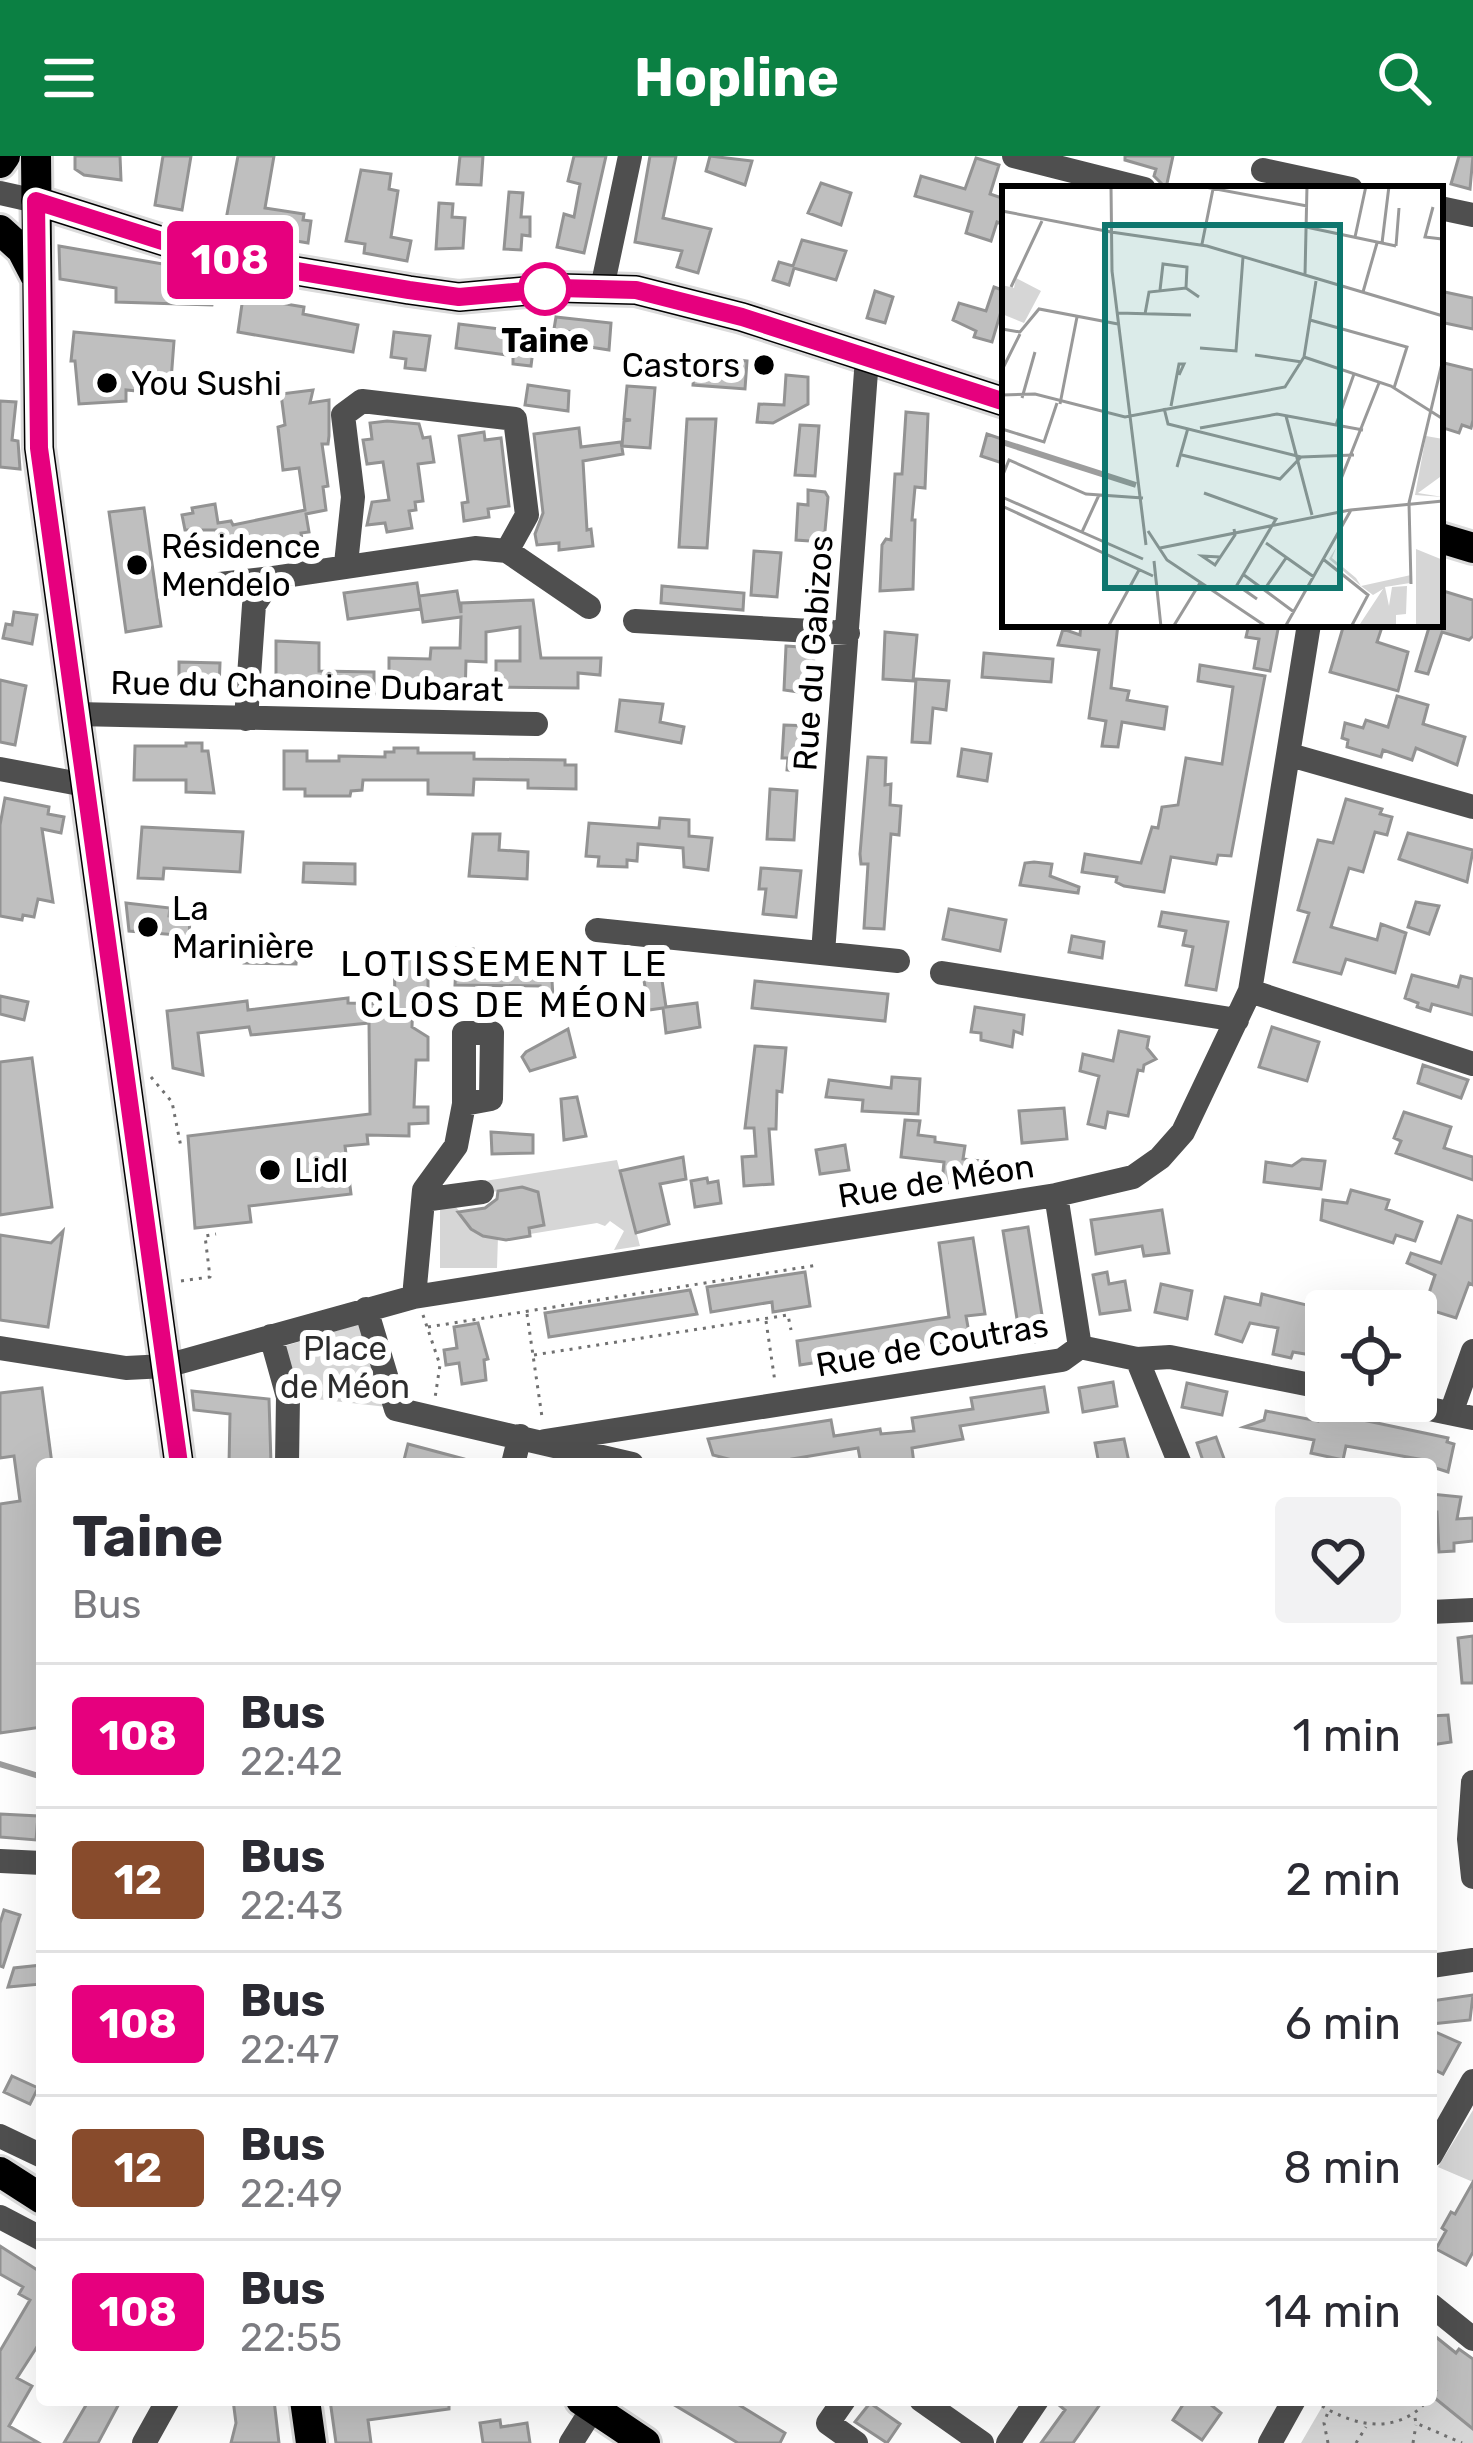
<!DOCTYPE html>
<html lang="fr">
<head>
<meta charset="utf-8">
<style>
  :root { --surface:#fff; --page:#f2f2f3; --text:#2b2b33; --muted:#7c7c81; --line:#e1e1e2; --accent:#0b8043 }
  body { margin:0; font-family:Rubik,sans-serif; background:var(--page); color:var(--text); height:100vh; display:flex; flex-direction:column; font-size:45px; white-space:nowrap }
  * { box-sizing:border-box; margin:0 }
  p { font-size:39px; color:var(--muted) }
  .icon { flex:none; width:66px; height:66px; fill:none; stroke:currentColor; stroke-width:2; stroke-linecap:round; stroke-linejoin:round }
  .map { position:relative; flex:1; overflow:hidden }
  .drawer { position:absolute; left:36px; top:1302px; width:1401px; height:948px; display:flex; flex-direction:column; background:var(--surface); border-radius:12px; box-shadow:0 12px 48px #0002 }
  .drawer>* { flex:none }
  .badge { padding:0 24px; border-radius:9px; font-size:42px; line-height:78px }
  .tools { position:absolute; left:1305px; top:1134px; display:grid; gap:24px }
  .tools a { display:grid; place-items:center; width:132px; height:132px; border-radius:12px; background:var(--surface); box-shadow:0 12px 48px #0002; font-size:60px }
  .map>.badge { position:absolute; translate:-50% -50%; box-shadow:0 0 0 6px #fff }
  .round { display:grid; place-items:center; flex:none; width:126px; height:126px; border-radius:12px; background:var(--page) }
  .head { display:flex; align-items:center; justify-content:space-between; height:204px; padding:0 36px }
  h1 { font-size:57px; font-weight:700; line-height:90px }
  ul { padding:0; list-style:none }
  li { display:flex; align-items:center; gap:36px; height:144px; padding:0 36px; border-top:3px solid var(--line) }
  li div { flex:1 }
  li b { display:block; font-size:45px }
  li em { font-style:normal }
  li .badge { min-width:132px; font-weight:700; text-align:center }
  header { display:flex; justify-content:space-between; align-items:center; height:156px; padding:0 36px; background:var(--accent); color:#fff; font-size:54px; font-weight:700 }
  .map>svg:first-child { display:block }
</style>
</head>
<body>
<header><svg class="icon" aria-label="menu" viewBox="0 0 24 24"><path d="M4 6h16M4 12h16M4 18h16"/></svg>Hopline<svg class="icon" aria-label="search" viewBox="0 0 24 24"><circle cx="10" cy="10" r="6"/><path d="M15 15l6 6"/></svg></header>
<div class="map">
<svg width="1473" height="2287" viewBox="0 0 1473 2287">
  <rect width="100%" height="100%" fill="#fff"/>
  <path fill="#d6d6d6" d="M617 1004 640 1090 614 1094 624 1075 610 1065 605 1070 597 1067 530 1078 528 1072 544 1068 534 1033 488 1036 440 1032Z
    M440 1046 455 1050 478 1078 498 1080 497 1112H440Z
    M368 1165 396 1252 288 1240 275 1193Z
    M1473 1954V2026L1438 2011Z
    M1431 2239 1473 2273V2287H1301L1326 2244H1431Z"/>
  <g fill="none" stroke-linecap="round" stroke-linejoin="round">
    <path stroke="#9d9d9d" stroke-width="6" d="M0 1608 42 1621"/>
  </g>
  <path fill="#bfbfbf" stroke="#939393" stroke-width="3" d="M75 0H120L121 24 84 19 75 13Z
    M163 0H191L182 54 155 49Z
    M238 0H274L265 52 304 58 303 64 311 65 308 87 261 79 255 88 238 85 239 77 224 74Z
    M460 0H483L481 29 457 28Z
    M574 0H606L584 97 557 91 564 58 574 61 580 28 568 25Z
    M650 0H676L663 62 711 73 698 117 677 111 682 95 635 86Z
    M710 0 752 5 745 29 706 15Z
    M1125 0H1173L1166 32 1154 20 1156 13 1125 4Z
    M1459 0H1473L1470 33 1451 28Z
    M976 2 999 9 990 38 1005 43V69L997 66 991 85 966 77 972 56 915 40 921 20 965 33Z
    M361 14 391 18 389 33 398 35 391 81 411 85 407 105 364 97 365 88 346 85Z
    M821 27 851 37 841 69 808 57Z
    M509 36 523 37 521 61H530V80L522 79 521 94 504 93Z
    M439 47 453 48 452 61 465 62 463 92 436 93Z
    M802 84 846 95 836 124 794 112 789 129 773 124 779 106 793 110Z
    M59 90 180 111 218 122 212 149 116 146V132L60 123Z
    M994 131 1005 135V142L992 186 974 181 976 175 953 164 959 147 986 155Z
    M875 135 893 141 885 167 867 162Z
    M1440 135 1473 142V173L1440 166Z
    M243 141 304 151 303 158 358 169 353 196 238 176Z
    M556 161 611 167 609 194 583 190 584 178 554 173Z
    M459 168 525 176 524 185 534 186 531 210 513 208V200L456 192Z
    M74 176 174 185 170 238 126 234V245L79 248 75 205H71Z
    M394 176 430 180 425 214 405 212 406 203 391 201Z
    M695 201 747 205 745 233 693 229Z
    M1440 206 1473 214V264L1471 272 1462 269 1459 277 1440 271Z
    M786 219 808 221V248L773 267 757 266 759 248 784 249Z
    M528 229 569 235 568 255 525 249Z
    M627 230 655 232 650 292 622 290 624 265 631 264 624 263Z
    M313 234 310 247 329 244V280L328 288H322L328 330 323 331 326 354 306 358 309 376 301 377 302 382 220 399 216 374H185L182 359 193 357 192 352 215 348 218 367 231 365 233 369 305 354 299 312 283 314 278 271 285 269 281 238Z
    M0 245 16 246 12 284 18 285 20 313 0 311Z
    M906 256 928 258 925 332 915 331 912 364H915L913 433 880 435 882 389 886 383 891 384 895 318H902Z
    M687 263H716L707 392 679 391Z
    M387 265 419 268 423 282 430 281 434 306 418 308 423 345 415 346 416 354 409 355 412 372 387 376 385 367 367 369 372 346 389 344 383 306 367 308 363 284 372 283 370 267Z
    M800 269 819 270 815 320 795 319Z
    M579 272 581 291 621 286 623 298 583 305 587 374 591 373 593 390 559 394V387L537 389 535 378 543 357 534 278Z
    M484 276 485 284 501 282 509 350 488 353 489 361 464 365 462 347 468 346 459 280Z
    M987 278 1005 284V308L981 300Z
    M808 334 825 336 828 341 824 386 796 384 798 348 808 349Z
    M144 352 161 470 126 476 109 356Z
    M754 395 781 397 777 441 751 439Z
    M417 427 421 453 348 463 344 437Z
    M662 430 744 437 743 454 661 447Z
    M1440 434 1473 444V480L1469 484 1442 476 1428 518 1416 515 1430 468H1440Z
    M457 435 461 457V447L533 444 541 502H601L600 519 578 517V532L496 531V505H520V471L486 476V506L466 505 465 542 441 541V530H389V502L430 503 431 492H460L461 461 423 466 419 440Z
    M14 456 37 459 32 488 3 482 6 468 12 469Z
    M1081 468H1118L1111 532 1129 535 1127 544 1167 551 1164 573 1122 566 1118 591 1102 590 1106 565 1089 562 1099 494 1058 489 1063 473 1080 479Z
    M1249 468H1279L1270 515 1254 512 1259 483 1246 481Z
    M1344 468H1383L1377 486 1408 496 1398 535 1330 516Z
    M885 476 917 479 913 525 883 523Z
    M276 485 319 487V515L374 516V538L276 536Z
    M786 490 814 492 813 538 784 534Z
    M984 497 1053 503 1051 526 982 521Z
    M179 506 220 507 219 533 179 532Z
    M1200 509 1265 520 1231 700 1218 699 1216 708 1171 701 1164 736 1124 730 1116 726 1117 721 1082 716 1085 698 1141 707 1152 671 1158 672 1162 651 1178 649 1186 602 1222 608 1233 531 1198 525Z
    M916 523 949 525 946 554 933 552 930 587 912 586Z
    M0 524 26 530 15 589 0 586Z
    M1397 540 1428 549 1423 568 1465 581 1457 609 1416 592 1412 604 1383 594 1381 601 1347 591 1348 584 1342 582 1345 567 1363 572 1366 564 1388 571Z
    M620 544 663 548 660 566 684 571 681 587 616 575Z
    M784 569 811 570 807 616 787 614 788 602H782Z
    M186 587H202V595H208L214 637 186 636V624H134L135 590H186Z
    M394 592H418V597H474V603L565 604V609H576V633L528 632V624L474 623 473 639 428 638V624H363L362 634 351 635 350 640H305V633H284V595H307V605H339V600L385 601V596H394Z
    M962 593 991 598 987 625 958 620Z
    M868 601 886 602 885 629 891 628 890 649 901 650 899 679 891 678 884 773 864 772 868 708H861L860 698Z
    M770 633 797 635 794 684 767 683Z
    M5 642 49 651 48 658 64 661 61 677 42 673 53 746 38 743 34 761 23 759 22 764 0 760V669Z
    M1346 643 1382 653 1380 658 1392 661 1387 679 1375 676 1363 716 1349 712 1331 771 1377 784 1381 768 1406 777 1395 817 1346 803 1341 818 1294 806 1309 757 1298 754 1318 684 1333 687Z
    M660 662 689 664V680L712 682 708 714 684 711 683 692 638 688 637 705 627 704V711L598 710 599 701 586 700 589 667 659 672Z
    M142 671 243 676 240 716 164 712 163 723 138 722Z
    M1408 677 1473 694 1467 726 1399 703Z
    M473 678H500L499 694 528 696 527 723 469 720Z
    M1034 706 1052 708 1050 720 1079 731 1078 737 1020 729 1025 707Z
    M304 707 355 708V728L303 726Z
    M761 712 801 715 796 761 763 758 766 733H759Z
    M1416 746 1439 750 1429 778 1408 771Z
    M126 747 170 752 169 760 190 763 189 780 129 775Z
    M949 753 1006 764 1000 795 943 783Z
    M1162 756 1228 766 1216 834 1186 829 1193 791 1183 789 1186 775 1159 770Z
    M1072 780 1104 786 1102 802 1069 796Z
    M245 781 298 783 296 808 244 807Z
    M457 792 473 793 472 805 491 808 551 807 554 859 539 858 540 830 455 829Z
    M394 795 428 798V845H413L412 871 428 881V904H416L414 951H428V967L409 968V980L367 979 368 988 345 990 351 1038 249 1050 251 1066 195 1072 188 980 370 958 369 867 251 879 249 871 198 877 203 919 173 912 167 855 247 845 248 854 348 842V847L385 848 395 845Z
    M660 811 666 851 697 847 700 871 666 877 663 852 649 854 642 813Z
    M1412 819 1458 831 1461 820 1473 823V859L1432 848 1430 855 1417 851 1418 847 1405 842Z
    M755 825 888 838 885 865 752 852Z
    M0 840 28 846 24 864 0 858Z
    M975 851 1024 859 1022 878 1014 875 1012 891 981 884V877L971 876Z
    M1272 871 1319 886 1307 925 1259 911Z
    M568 873 575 901 530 915 522 901 526 896Z
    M1119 875 1149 881 1147 892 1156 903 1144 909 1143 915 1138 914 1128 960 1108 956 1105 972 1088 968 1099 920 1080 915 1083 898 1113 905Z
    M755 890 786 892 782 936 777 935 776 973H769L773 1028 744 1030 742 1001 756 1000 754 972H745Z
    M32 902 52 1051 0 1059V906Z
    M1423 909 1468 924 1461 942 1418 927Z
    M892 921 920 923 918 958 862 955 863 944 826 941 829 924 891 932Z
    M577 941 586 980 564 984 561 943Z
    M1064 952 1067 983 1022 987 1019 955Z
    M1404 956 1451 971 1444 992 1473 1001V1024L1396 997 1401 985 1394 982Z
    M905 964 920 965 918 979 935 981V986L965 990 963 1003 991 1006 989 1031 942 1026 944 1006 901 1001Z
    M491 976 533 979V997L492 998Z
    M845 989 849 1014 820 1018 816 994Z
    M683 1001 686 1023 660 1028 669 1068 636 1077 620 1015Z
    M1302 1003 1325 1005 1321 1033 1264 1026 1266 1006 1292 1010Z
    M707 1022 708 1027 718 1025 721 1047 695 1051 691 1025Z
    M522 1031 538 1036 544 1069 529 1072 530 1080 506 1084 483 1080 471 1073 458 1056 485 1052 497 1043 498 1035Z
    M1351 1034 1389 1044 1386 1053 1422 1066 1415 1085 1396 1079 1393 1087 1321 1064 1323 1044 1347 1047Z
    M1162 1054 1169 1097 1144 1100 1142 1090 1096 1098 1091 1064Z
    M1458 1060 1473 1065V1129L1469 1127 1456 1162 1424 1152 1435 1119 1407 1107 1411 1097 1441 1107Z
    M1028 1071 1046 1184 1021 1188 1003 1075Z
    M63 1075 48 1171 0 1164V1079L51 1087Z
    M973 1082 985 1158 966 1160 970 1182 800 1209 797 1185 949 1161 939 1087Z
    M805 1116 810 1150 773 1156 772 1146 711 1156 707 1131Z
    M1107 1116 1109 1128 1125 1125 1130 1154 1100 1158 1093 1119Z
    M1161 1128 1192 1135 1187 1163 1155 1156Z
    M690 1134 697 1158 549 1181 545 1157Z
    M1262 1138 1319 1152 1311 1199 1293 1196 1291 1202 1273 1198 1278 1172 1250 1167 1242 1186 1216 1178 1225 1141 1260 1149Z
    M478 1167 488 1203 484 1204 486 1224 462 1228 459 1207 446 1209 444 1194 457 1192 454 1171Z
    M1416 1191 1431 1194 1425 1235 1416 1233Z
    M1113 1226 1117 1250 1083 1256 1079 1232Z
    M1187 1227 1227 1236 1222 1259 1182 1251Z
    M1044 1231 1048 1256 960 1270 963 1283 912 1292 914 1308H884L883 1305 861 1308 858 1292 792 1303 793 1308H747L713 1299 708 1283 831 1264 834 1280 880 1273 881 1278 914 1275 912 1262 973 1253 971 1242Z
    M42 1232 52 1308H42V1571L0 1577V1348L20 1345 14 1300 0 1302V1237Z
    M192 1235 269 1243 271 1308H229L230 1258 194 1254Z
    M1266 1255 1318 1265 1320 1255 1448 1282 1447 1286 1454 1288 1448 1316 1423 1308 1424 1304 1346 1290 1343 1304 1311 1297 1314 1284 1244 1271 1264 1264Z
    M1216 1281 1226 1308H1204L1197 1287Z
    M1124 1283 1129 1306 1099 1308 1095 1287Z
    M408 1288 464 1303V1308H403Z
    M1431 1338 1461 1341 1457 1363 1473 1362V1385L1454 1387V1395L1439 1396 1437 1356H1431Z
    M1473 1480V1527H1462L1458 1482Z
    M1448 1559 1451 1586 1431 1589V1560Z
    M0 1658 38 1660 36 1684 0 1681Z
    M4 1754 20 1759 3 1811 0 1810V1767Z
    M42 1809V1828L8 1831 14 1812Z
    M1473 1839 1470 1864 1431 1868V1845Z
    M1431 1874 1460 1887 1443 1918 1431 1912Z
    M12 1920 38 1932 30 1948 4 1936Z
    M1473 2026V2096L1466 2109 1436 2093 1446 2075 1442 2072 1451 2056 1455 2058Z
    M0 2090 42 2117V2183L17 2222 32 2230 9 2270 39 2287H0V2195L30 2144 19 2138 23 2131 0 2118Z
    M1431 2177 1456 2197 1459 2193 1473 2203V2273L1431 2239Z
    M89 2244H121L98 2287H64Z
    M233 2244H274L279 2287H231L236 2267Z
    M330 2244H358L359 2248 449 2244V2253L368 2264 371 2287H336Z
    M666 2244H731L785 2277 780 2287H738Z
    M1053 2244H1103L1073 2287H1041L1065 2254Z
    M1186 2244H1205L1221 2257 1202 2284 1173 2264Z
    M870 2247 900 2268 887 2287 855 2266Z
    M500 2264 501 2271 527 2267 530 2287H483L480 2267Z"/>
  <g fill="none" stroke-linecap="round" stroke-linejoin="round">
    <g stroke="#dbdbdb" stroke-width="36">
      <path id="major" d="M36 0 39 292 179 1308
        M0 7 5 0
        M36 45 213 101 409 134 459 141 559 132 636 134 742 161 1005 246
        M0 74 22 94 36 121
        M1440 382 1473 392
        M0 2016 42 2043
        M305 2244 311 2287
        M581 2244 645 2287"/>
    </g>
    <path stroke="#717171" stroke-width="3" stroke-dasharray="3 6" stroke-linecap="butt" d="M151 921 172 946 181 991
      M181 1125 210 1121 205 1080 216 1078
      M527 1158 542 1261
      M423 1159 440 1209 435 1242
      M766 1165 775 1226
      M428 1171 818 1109
      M534 1199 788 1159 791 1174
      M1431 2035 1435 2023
      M1431 2241 1437 2234
      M1322 2250C1358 2272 1399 2278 1428 2244
      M1415 2262 1416 2267 1462 2287
      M1328 2287 1324 2267 1328 2256
      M1356 2287 1366 2271
      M1413 2287 1416 2269"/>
    <path stroke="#4f4f4f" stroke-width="24" d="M1014 0 1144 33
      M1263 14 1351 33
      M0 37 36 45
      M1440 52 1473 59
      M602 132 630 0
      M346 408 353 341 343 259 362 245 515 263 527 359 507 395
      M220 428 272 422
      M635 465 848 477
      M76 558 536 568
      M246 563 254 449 272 422 475 392 507 395 589 451
      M1290 599 1473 651
      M0 613 85 629
      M597 774 898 805
      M823 797 867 202
      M942 817 1237 864
      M1250 835 1473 908
      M1056 1039 1080 1191
      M423 1044 482 1036
      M414 1141 424 1034 456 990 464 948V877H492L491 943 464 948
      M366 1153 396 1253 632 1308
      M271 1180 288 1241 287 1308
      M0 1192 126 1212 166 1210 414 1141 1056 1039 1133 1021 1160 1002 1183 976 1250 835 1309 468
      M1137 1203 1180 1308
      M1391 1245 1473 1262
      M1451 1257 1473 1195
      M545 1285 1062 1204 1080 1191 1137 1203 1170 1201 1326 1232
      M513 1308 520 1280
      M1431 1456 1473 1454
      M1473 1626 1469 1683 1473 1721
      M0 1705 42 1707
      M1431 1810 1473 1804
      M0 1980 42 2000
      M1431 1999 1473 1925
      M0 2061 42 2083
      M1431 2149 1473 2183
      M844 2244 828 2267 856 2287
      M921 2244 982 2287
      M144 2287 168 2244
      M571 2287 593 2252
      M1008 2287 1037 2244
      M1270 2287 1294 2244"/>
    <use href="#major" stroke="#000" stroke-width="30"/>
  </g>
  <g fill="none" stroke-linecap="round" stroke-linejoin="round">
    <g stroke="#fff" stroke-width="27">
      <path id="line" d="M179 1308 39 292 36 45 213 101 409 134 459 141 559 132 636 134 742 161 1005 246"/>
    </g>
    <use href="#line" stroke="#e6007e" stroke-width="18"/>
  </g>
  <circle fill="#fff" stroke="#e6007e" stroke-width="6" cx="545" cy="133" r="24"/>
  <g fill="#000" stroke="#fff" stroke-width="4.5">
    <circle cx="764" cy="209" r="12"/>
    <circle cx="107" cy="227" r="12"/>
    <circle cx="137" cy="409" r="12"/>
    <circle cx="148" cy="771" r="12"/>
    <circle cx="270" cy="1014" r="12"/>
  </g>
  <g text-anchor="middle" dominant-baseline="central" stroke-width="12" stroke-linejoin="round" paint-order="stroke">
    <g font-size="33" font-weight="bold" fill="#000" stroke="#fff">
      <text x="545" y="184">Taine</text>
    </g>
    <g font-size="33" fill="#000" stroke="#fff" text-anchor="start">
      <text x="740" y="209" text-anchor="end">Castors</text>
      <text x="131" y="227">You Sushi</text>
      <text x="161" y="390">Résidence<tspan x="161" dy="38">Mendelo</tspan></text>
      <text x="172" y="752">La<tspan x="172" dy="38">Marinière</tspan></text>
      <text x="294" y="1014">Lidl</text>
    </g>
    <g font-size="33" fill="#000" stroke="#fff">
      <text transform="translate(813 497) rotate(-86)">Rue du Gabizos</text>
      <text transform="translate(307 530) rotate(1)">Rue du Chanoine Dubarat</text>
      <text transform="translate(936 1025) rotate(-9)">Rue de Méon</text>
      <text transform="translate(932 1189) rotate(-10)">Rue de Coutras</text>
    </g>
    <g font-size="33" fill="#2d2d2d" stroke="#fff">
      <text x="345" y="1192">Place<tspan x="345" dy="38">de Méon</tspan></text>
    </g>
    <g font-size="36" letter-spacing="3" fill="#000" stroke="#fff">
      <text x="505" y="807">LOTISSEMENT LE<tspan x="505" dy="41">CLOS DE MÉON</tspan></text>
    </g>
  </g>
  <g transform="translate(1002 30)">
    <rect width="441" height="441" fill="#fff"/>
    <path d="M14 92 39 105 22 137 0 128V99L12 102ZM424 250 441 253 440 275 438 291 416 307 441 311 413 309ZM334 362 330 372 354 392 359 400 409 389 408 397 383 401 387 420 390 401 405 400 404 428 394 429V440L356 441 381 403 371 409 359 400 327 373ZM414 363 441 374V441H414Z" fill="#d6d6d6"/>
    <path fill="none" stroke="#9d9d9d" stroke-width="6" d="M0 256 134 299"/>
    <path fill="none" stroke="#999" stroke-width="3" d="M109 0 110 85 144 359M198 0 305 20M431 21 423 51 440 53M0 25 109 46M304 41 394 60M109 46 205 60 441 130M353 51 364 0M380 57 387 0M200 58 211 3M394 60 397 22M303 89 305 0M9 101 40 35M158 104 161 78 185 81 184 102M361 106 375 57M116 127 189 129M143 128 147 106 184 102 197 111M308 134 405 161 392 202M0 143 18 146 37 123 116 138M198 162 234 165 241 71M253 169 300 176M302 171 389 200 441 233M0 184 18 148M0 209 33 208 123 231 283 201 302 171 314 95M20 212 33 166M58 218 75 131M169 220 177 178H182L177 189M162 222 166 238 299 271 352 269M284 230 310 329M334 239 352 188M198 242 275 228 361 244M0 243 42 256 55 217M180 269 278 293 299 271M175 281 186 242M0 291 7 274 84 308 141 312M202 307 274 333 235 399 255 413M0 311 141 373M0 320 151 390M339 325 337 298 377 197M146 345 165 374 265 441M80 346 97 309M264 357 312 391M158 362 348 324M218 371 200 370 213 379 233 349 232 343M321 373 366 409 349 441M152 375 159 441M242 389 292 426M409 398 407 317 441 173M262 404 284 372M106 441 137 384M171 441 198 397M283 441 349 324 441 315"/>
    <path fill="#0f766e" fill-opacity="0.15" stroke="#0f766e" stroke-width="6" d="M103 39H338V402H103Z"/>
    <rect width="441" height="441" fill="none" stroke="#000" stroke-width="6"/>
  </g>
</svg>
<div class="tools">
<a><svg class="icon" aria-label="locate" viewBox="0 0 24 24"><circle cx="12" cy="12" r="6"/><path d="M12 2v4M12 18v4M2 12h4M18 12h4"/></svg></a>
</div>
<b class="badge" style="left:230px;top:104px;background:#e6007e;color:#fff">108</b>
<section class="drawer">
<div class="head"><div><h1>Taine</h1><p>Bus</p></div><a class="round"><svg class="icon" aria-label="heart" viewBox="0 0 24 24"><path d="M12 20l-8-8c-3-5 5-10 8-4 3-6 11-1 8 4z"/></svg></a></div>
<ul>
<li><span class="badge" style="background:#e6007e;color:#fff">108</span><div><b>Bus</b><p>22:42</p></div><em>1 min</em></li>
<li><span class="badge" style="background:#884b2c;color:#fff">12</span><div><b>Bus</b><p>22:43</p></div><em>2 min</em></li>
<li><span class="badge" style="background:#e6007e;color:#fff">108</span><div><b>Bus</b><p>22:47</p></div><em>6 min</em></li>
<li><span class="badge" style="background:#884b2c;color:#fff">12</span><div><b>Bus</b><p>22:49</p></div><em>8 min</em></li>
<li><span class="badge" style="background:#e6007e;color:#fff">108</span><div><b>Bus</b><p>22:55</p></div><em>14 min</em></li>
</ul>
</section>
</div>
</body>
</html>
